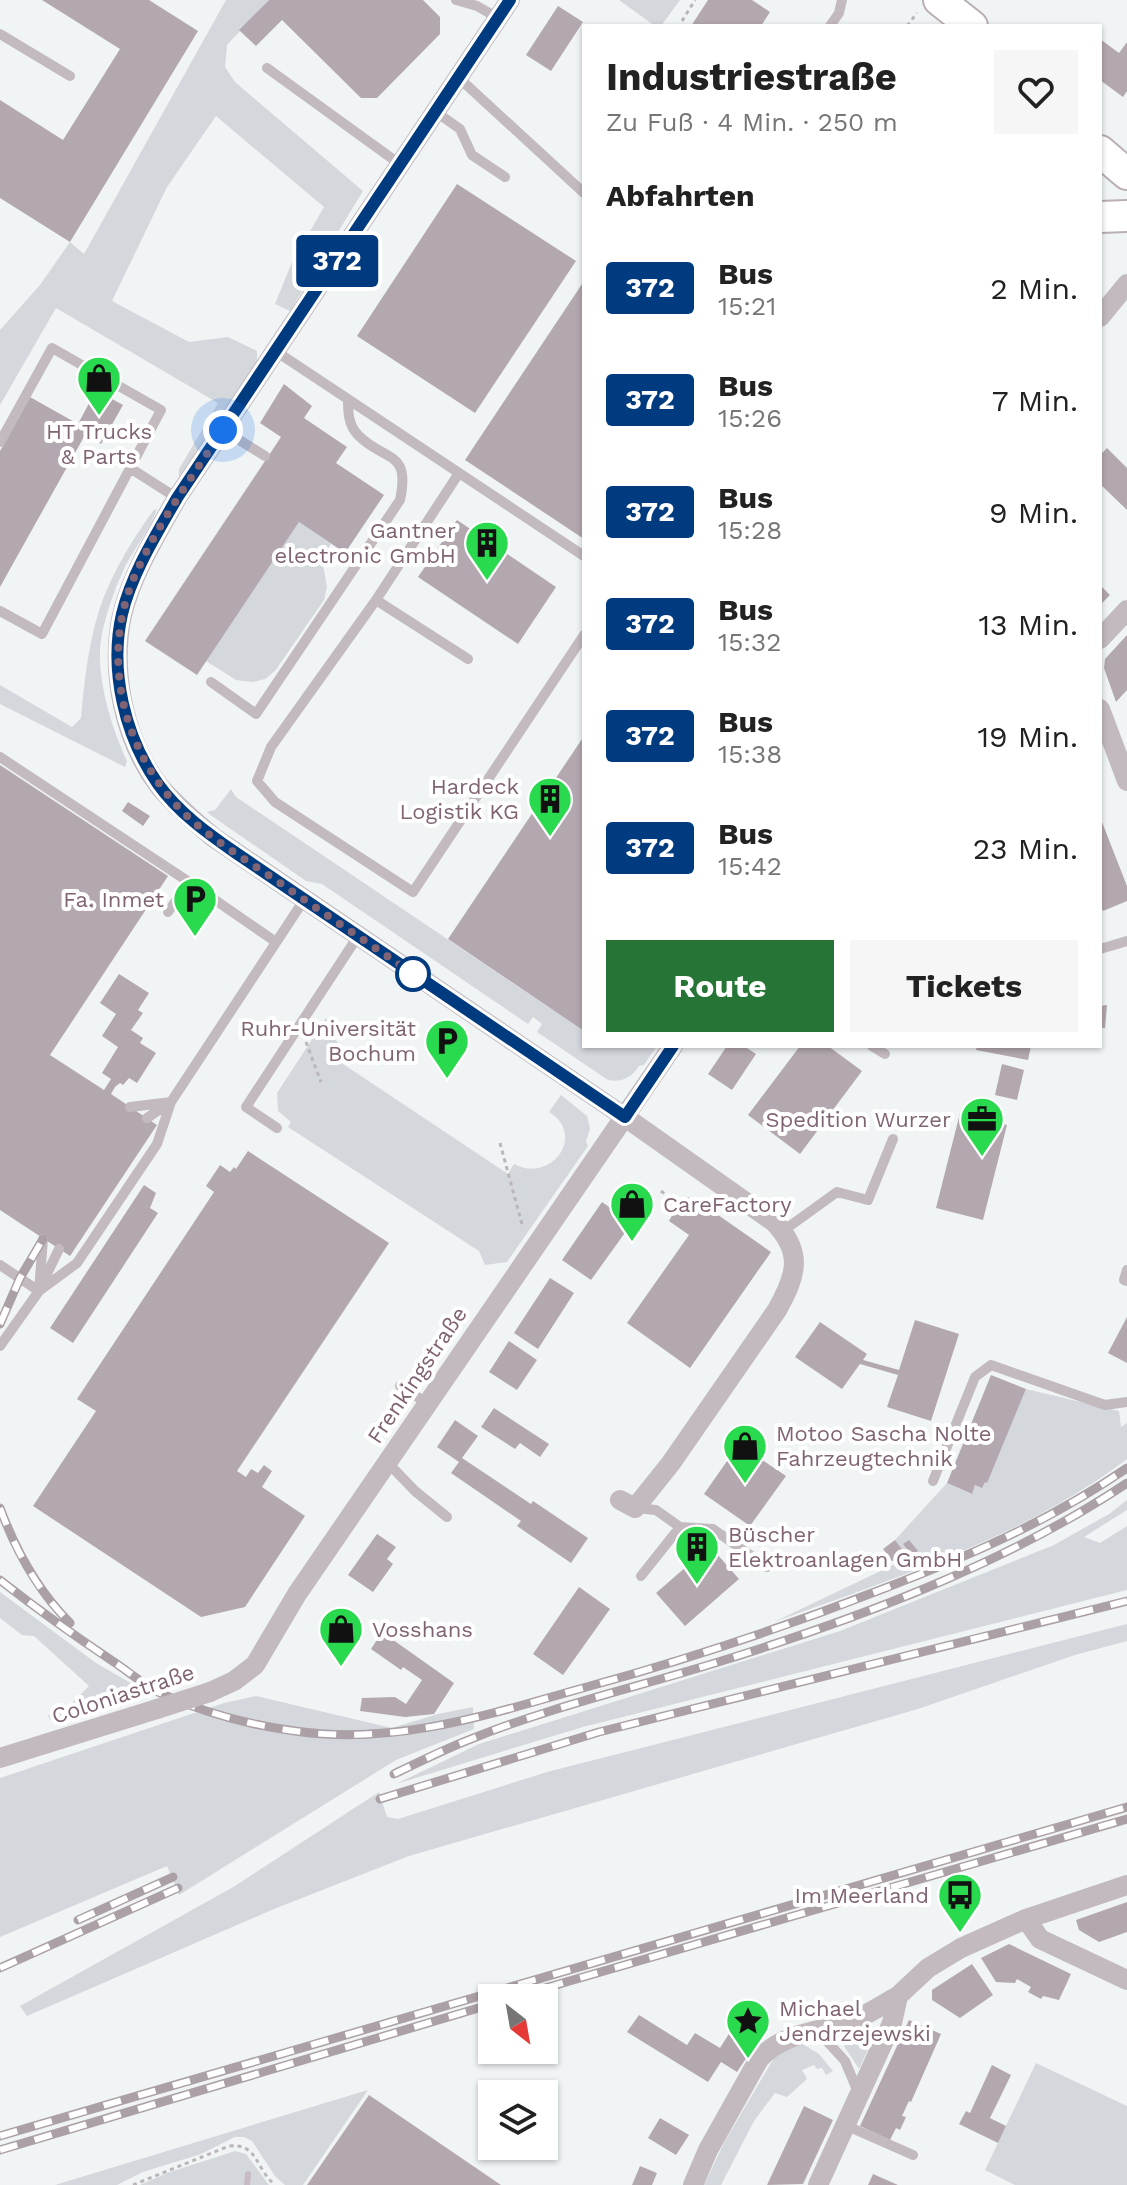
<!DOCTYPE html>
<html lang="de">
<head>
<meta charset="utf-8">
<style>
  :root { --surface:#fff; --page:#f6f6f6; --text:#222; --muted:#767676; --accent:#267536 }
  body { margin:0; font-family:"Work Sans",sans-serif; background:var(--page); color:var(--text); height:100vh; display:flex; flex-direction:column; font-size:30px; white-space:nowrap }
  * { box-sizing:border-box; margin:0 }
  p { font-size:26px; color:var(--muted) }
  .icon { flex:none; width:44px; height:44px; fill:none; stroke:currentColor; stroke-width:2; stroke-linecap:round; stroke-linejoin:round }
  .map { position:relative; flex:1; overflow:hidden }
  .panel { position:absolute; left:582px; top:24px; width:520px; height:1024px; display:flex; flex-direction:column; background:var(--surface); border-radius:0px; box-shadow:0 2px 6px #0004 }
  .panel>* { flex:none }
  .badge { padding:0 16px; border-radius:6px; font-size:28px; line-height:52px }
  .needle { width:52px; rotate:149deg }
  .controls { position:absolute; left:478px; top:1984px; display:grid; gap:16px }
  .controls a { display:grid; place-items:center; width:80px; height:80px; border-radius:0px; background:var(--surface); box-shadow:0 2px 6px #0004; font-size:40px }
  .you { position:absolute; width:40px; height:40px; margin:-20px; border:6px solid #fff; border-radius:50%; background:#1a73e8; box-shadow:0 0 0 12px #1a73e833 }
  .map>.badge { position:absolute; translate:-50% -50%; box-shadow:0 0 0 4px #fff }
  h2 { padding:0 24px; font-size:30px; line-height:72px }
  .round { display:grid; place-items:center; flex:none; width:84px; height:84px; border-radius:0px; background:var(--page) }
  .summary { display:flex; align-items:center; justify-content:space-between; height:136px; padding:0 24px }
  h1 { font-size:38px; font-weight:700; line-height:60px }
  .cta { display:flex; gap:16px; margin-top:auto; padding:16px 24px }
  .cta a { flex:1; height:92px; border-radius:0px; background:var(--accent); color:#fff; font-size:32px; font-weight:700; line-height:92px; text-align:center }
  .cta a+a { background:var(--page); color:var(--text) }
  ul { padding:0; list-style:none }
  li { display:flex; align-items:center; gap:24px; height:112px; padding:0 24px }
  li div { flex:1 }
  li b { display:block; font-size:30px }
  li em { font-style:normal }
  li .badge { min-width:88px; font-weight:700; text-align:center }
  .map>svg:first-child { display:block }
</style>
</head>
<body>
<div class="map">
<svg width="1127" height="2185" viewBox="0 0 1127 2185">
  <rect width="100%" height="100%" fill="#f0f4f4"/>
  <path fill="#d4d8dd" d="M226 0H269L227 45 225 67 235 82 363 191 290 311 275 304 292 262 324 207 216 116 167 187 112 301 189 342 228 337 257 351V361L179 478V469L218 403 56 308 0 405V330L40 285 70 242 84 254Z
    M619 0H680L661 26H655Z
    M157 509C151 527 133 551 124 569 114 590 100 629 100 653 99 687 113 731 127 761L125 767 0 704V685L72 727 81 718C84 684 88 647 98 614 109 578 132 539 154 510Z
    M299 522 331 544 322 558 327 587 324 600 275 671 265 679 253 682 236 680 206 661Z
    M231 789 236 797 584 1031V1046H657L644 1065 639 1066C632 1077 622 1083 608 1080L537 1032 542 1024 533 1017 528 1024 322 884 306 881 212 816 207 812 215 810Z
    M326 1018 337 1042 344 1048 337 1060 508 1174 514 1164C551 1184 587 1135 549 1112L561 1095 587 1116 590 1129 586 1141 588 1146 507 1262 485 1265 479 1251 288 1127 291 1122 278 1111 277 1093Z
    M1026 1389 1119 1411 1121 1427 1127 1423V1459C1024 1537 895 1578 774 1622L895 1564 906 1554 895 1540 947 1483 971 1494 975 1485 982 1487Z
    M1127 1500V1510L1084 1537 1100 1543 1127 1526V1590L583 1727 396 1784 479 1744 840 1631 1054 1545 1109 1514Z
    M0 1592 96 1663 148 1693 50 1720 48 1715 67 1708 89 1686 34 1636 22 1635 0 1618Z
    M1127 1624V1641L1075 1655 918 1709 409 1856 274 1909 27 2016 20 2006 235 1886 379 1792 387 1817 398 1819 547 1772Z
    M256 1696 392 1728 438 1714 473 1707 474 1729 396 1760 179 1895 167 1866 0 1937V1778L224 1703Z
    M870 2025 875 2027 876 2032 859 2069 844 2046Z
    M801 2043 819 2054 833 2071 826 2075 822 2068 817 2069 814 2065 802 2070 807 2079 787 2097 775 2093 754 2121 721 2185H704L725 2141 771 2063 778 2053Z
    M1036 2063 1127 2106V2185H1015L985 2170Z
    M368 2090 303 2185H285L275 2176 252 2141 244 2137H235L201 2154 143 2172 117 2185H55Z
    M235 2151 246 2154 269 2185H140L167 2173Z"/>
  <g fill="none" stroke-linecap="round" stroke-linejoin="round">
    <path stroke="#c9bbc6" stroke-width="6" d="M247 2185 248 2174"/>
  </g>
  <path fill="#b4a8b0" d="M42 0H149L198 31 70 242 0 198V100L63 140 120 49Z
    M269 0H423L440 17V34L377 98H361L282 20 256 46 239 30Z
    M708 0H752L770 12 761 26H691Z
    M558 6 583 22 551 71 526 55Z
    M1100 39 1119 53 1127 42V91L1123 97 1100 80Z
    M457 184 576 261 475 413 357 336Z
    M584 281V539L465 460Z
    M284 384 312 406 304 418 347 447 336 463 384 495 345 553 299 522 197 675 145 641 281 437 260 423Z
    M96 390 123 405 101 444 85 435 0 587V451L30 397 78 424Z
    M1107 448 1127 468V510L1100 484V455Z
    M457 520 556 587 518 644 418 577Z
    M1100 585 1110 595 1100 605Z
    M1127 635V690L1116 702 1104 668 1105 659Z
    M584 736V1031L448 939Z
    M0 765 168 876 50 1055 104 1090 111 1079 102 1073 118 1047 102 1036 116 1014 100 1003 119 974 149 993 138 1010 143 1013 131 1030 143 1038 140 1043 156 1053 137 1083 129 1078 123 1085 120 1083 115 1087 111 1094 157 1125 70 1256 0 1210Z
    M128 802 150 816 143 826 122 811Z
    M1100 817 1127 886V901L1103 911 1100 904Z
    M1107 1005 1105 1028H1100V1006Z
    M727 1046H744L756 1054 732 1090 708 1074Z
    M800 1046H828L862 1071 800 1154 748 1115Z
    M977 1046H1031L1028 1060 976 1050Z
    M1002 1064 1024 1070 1017 1100 995 1095Z
    M960 1113 1007 1125 983 1220 936 1208Z
    M248 1151 389 1243 237 1471 246 1477 251 1469 258 1473 264 1465 272 1471 262 1487 305 1516 245 1607 201 1617 33 1506 96 1411 77 1399 214 1192 206 1186 220 1165 230 1172 234 1167 236 1169Z
    M144 1185 156 1193 150 1208 158 1213 73 1343 50 1328Z
    M688 1197 707 1210 708 1208 771 1252 690 1368 627 1323 689 1235 669 1221 680 1201 683 1203Z
    M602 1202 632 1223 591 1280 562 1260Z
    M550 1278 574 1293 538 1349 514 1333Z
    M1127 1317V1363L1108 1353Z
    M915 1320 959 1334 931 1421 887 1407 898 1375 860 1364 842 1389 795 1357 820 1322 867 1354 863 1360 899 1370Z
    M509 1341 537 1360 517 1390 489 1372Z
    M991 1375 1026 1389 987 1483 985 1482 982 1488 975 1485 972 1494 947 1483Z
    M494 1408 549 1444 540 1457 520 1443 515 1449 481 1427Z
    M455 1420 478 1436 462 1458 531 1504 533 1501 588 1538 571 1563 517 1526 521 1521 451 1473 459 1462 437 1447Z
    M739 1444 786 1476 750 1526 704 1494Z
    M377 1534 396 1547 387 1559 393 1564 373 1592 348 1575Z
    M895 1540 906 1554 899 1560 892 1561 883 1549Z
    M909 1540 918 1551 912 1555 903 1544Z
    M710 1546 739 1579 685 1626 656 1593Z
    M579 1587 610 1609 563 1675 533 1654Z
    M382 1632 454 1683 434 1714 405 1717 360 1711 362 1698 395 1697 406 1704 422 1680 403 1667 401 1670 371 1649Z
    M1127 1902V1932L1099 1942 1079 1930 1076 1920Z
    M1009 1944 1071 1974 1059 2000 1043 1996 1041 1999 1028 1992 1031 1987 1017 1979 1015 1983 996 1982 981 1958Z
    M972 1964 993 1995 960 2018 932 2000V1990Z
    M639 2015 687 2045 695 2033 720 2048 732 2029 755 2045 737 2072 721 2062 708 2082 627 2032Z
    M909 2020 941 2034 911 2102 909 2101 902 2116 906 2117 900 2130 896 2128 890 2140 860 2126Z
    M992 2065 1011 2075 990 2118 1006 2126 998 2143 959 2124 966 2111 970 2113Z
    M369 2095 501 2185H307Z
    M804 2106 833 2120 803 2184 767 2185Z
    M660 2118 689 2135 676 2155 648 2138Z
    M640 2166 657 2173 652 2185H632Z
    M873 2174 898 2185H868Z"/>
  <g fill="none" stroke-linecap="round" stroke-linejoin="round">
    <g stroke="#b9afb5" stroke-width="34">
      <path id="secondary" d="M939 0 972 26
        M1100 151 1127 174
        M1100 217 1127 216"/>
    </g>
    <path stroke="#bab5b8" stroke-width="3" stroke-dasharray="4 4" stroke-linecap="butt" d="M682 21 695 0
      M907 26 917 13
      M309 1038 345 1036
      M306 1042 321 1082
      M500 1143 523 1228
      M661 1191 678 1204
      M133 2185 229 2146C258 2143 255 2168 275 2185"/>
    <path stroke="#c2babf" stroke-width="10" d="M456 0 477 6 498 18
      M830 26 839 13 842 0
      M0 34 70 76
      M267 68 401 165
      M459 78 584 193
      M436 112 460 129 472 155 505 177
      M277 352 584 556
      M223 430 265 456
      M0 442 52 348 161 410 42 634 0 611
      M130 468 177 498
      M459 473 376 600 271 747 257 781 275 802 413 892 584 635
      M376 600 468 659
      M211 682 256 714 400 500C411 449 384 462 358 435 348 425 348 411 348 399
      M0 757 189 882
      M168 912 189 882 276 942
      M1100 949 1127 941
      M872 1046 885 1054
      M130 1107 171 1102
      M147 1118 169 1103
      M277 1128 246 1107 358 936
      M783 1231 837 1192 868 1200 893 1139
      M0 1265 39 1291
      M1127 1270 1124 1280 1127 1281
      M43 1282 59 1249
      M39 1291 43 1239
      M0 1346 39 1291 77 1263 157 1144 171 1102 304 900
      M400 1386 427 1403
      M387 1462 415 1491 447 1517
      M933 1481 975 1377 991 1365 1105 1405 1127 1402
      M635 1508 656 1510 680 1527 641 1576
      M680 1527 713 1529 767 1567
      M819 2028 824 2038 845 2061 858 2092
      M845 2125 913 2155"/>
    <path stroke="#c2babf" stroke-width="20" d="M510 0 177 498C156 535 132 574 122 615 110 671 124 740 159 786 175 805 194 821 213 837L625 1117 774 1222C804 1253 796 1276 777 1310L671 1463 635 1508 620 1500
      M1100 317 1127 284
      M1100 639 1127 610
      M1100 709 1127 781
      M210 1692 234 1681 255 1665 297 1594 673 1046
      M0 1758 157 1709
      M1026 1919 1040 1939 1127 1980
      M693 2185 708 2150 759 2059C787 2029 824 2033 858 2018 872 2012 885 2003 898 1996
      M818 2185 892 2023 898 1996 928 1968 961 1948 1026 1919 1127 1885"/>
    <use href="#secondary" stroke="#fff" stroke-width="30"/>
    <g stroke="#aba0a6" stroke-width="9">
      <path id="rail" d="M0 1324 20 1278 43 1239
        M0 1508C16 1551 37 1590 70 1623
        M0 1580C37 1609 75 1636 114 1662 129 1672 144 1685 160 1693 202 1712 250 1725 295 1731 397 1746 493 1713 590 1686 688 1659 785 1627 880 1590 969 1556 1048 1522 1127 1468
        M394 1774C419 1762 445 1749 471 1739 550 1707 634 1688 715 1663 854 1620 1006 1564 1127 1483
        M380 1799 599 1732 1127 1601
        M78 1920 173 1877
        M0 1968 178 1888
        M511 1998 1127 1819
        M0 2136 1127 1807
        M0 2150 492 2004"/>
    </g>
    <use href="#rail" stroke="#fff" stroke-width="6" stroke-dasharray="18" stroke-linecap="butt"/>
    <path stroke="#c2babf" stroke-width="20" d="M157 1709 210 1692"/>
  </g>
  <g fill="none" stroke-linecap="round" stroke-linejoin="round">
    <g stroke="#fff" stroke-width="18">
      <path id="line" d="M510 0 177 498C156 535 132 573 122 614 109 671 125 737 158 784 178 812 207 833 236 853L625 1117 673 1046"/>
    </g>
    <use href="#line" stroke="#003b80" stroke-width="12"/>
    <path stroke="#806474" stroke-width="8" stroke-dasharray="0 14.4" d="M223 430C191 478 156 526 133 580 100 661 124 754 185 814 214 842 250 862 283 885 326 915 370 944 413 974"/>
  </g>
  <defs>
    <g id="shop-pin" transform="scale(2.3)"><path d="M0 17L-7.5 6A9.5 9.5 0 1 1 7.5 6Z" fill="#2ada4e" stroke="#fff"/><path d="M-5-2.5h2.3a2.7 3.5 0 0 1 5.4 0H5L5.5 6h-11ZM-1.5-2.5h3a1.5 2.3 0 0 0-3 0Z" fill="#111"/></g>
    <g id="building-pin" transform="scale(2.3)"><path d="M0 17L-7.5 6A9.5 9.5 0 1 1 7.5 6Z" fill="#2ada4e" stroke="#fff"/><path d="M-4-6H4V6H1V3H-1V6H-4ZM-2.5-4.3h1.7v1.8h-1.7ZM.8-4.3h1.7v1.8H.8ZM-2.5-1h1.7V.8h-1.7ZM.8-1h1.7V.8H.8Z" fill="#111"/></g>
    <g id="parking-pin" transform="scale(2.3)"><path d="M0 17L-7.5 6A9.5 9.5 0 1 1 7.5 6Z" fill="#2ada4e" stroke="#fff"/><path d="M-3.5-5.5H1a3.5 3.5 0 0 1 0 7H-1V5.5H-3.5ZM-1-3.4V-.6H.8a1.4 1.4 0 0 0 0-2.8Z" fill="#111"/></g>
    <g id="office-pin" transform="scale(2.3)"><path d="M0 17L-7.5 6A9.5 9.5 0 1 1 7.5 6Z" fill="#2ada4e" stroke="#fff"/><path d="M-6-3h4V-5.5h4V-3h4V5H-6ZM-1-4.5V-3h2v-1.5ZM-6 0V1H6V0Z" fill="#111"/></g>
    <g id="bus-pin" transform="scale(2.3)"><path d="M0 17L-7.5 6A9.5 9.5 0 1 1 7.5 6Z" fill="#2ada4e" stroke="#fff"/><path d="M-5-6H5V4H4V6H2V4H-2V6H-4V4H-5ZM-3.5-4V0h7V-4ZM-3.5 1.2v1.5H-2V1.2ZM2 1.2v1.5H3.5V1.2Z" fill="#111"/></g>
    <g id="sight-pin" transform="scale(2.3)"><path d="M0 17L-7.5 6A9.5 9.5 0 1 1 7.5 6Z" fill="#2ada4e" stroke="#fff"/><path d="M0-6L1.8-2.2L6-1.7L2.9 1.2L3.7 5.4L0 3.3L-3.7 5.4L-2.9 1.2L-6-1.7L-1.8-2.2Z" fill="#111"/></g>
  </defs>
  <g fill-rule="evenodd">
    <use href="#shop-pin" x="99" y="378"/>
    <use href="#building-pin" x="487" y="543"/>
    <use href="#building-pin" x="550" y="799"/>
    <use href="#parking-pin" x="195" y="899"/>
    <use href="#parking-pin" x="447" y="1041"/>
    <use href="#office-pin" x="982" y="1119"/>
    <use href="#shop-pin" x="632" y="1204"/>
    <use href="#shop-pin" x="745" y="1446"/>
    <use href="#building-pin" x="697" y="1547"/>
    <use href="#shop-pin" x="341" y="1629"/>
    <use href="#bus-pin" x="960" y="1895"/>
    <use href="#sight-pin" x="748" y="2021"/>
  </g>
  <circle fill="#fff" stroke="#003b80" stroke-width="4" cx="413" cy="974" r="16"/>
  <g text-anchor="middle" dominant-baseline="central" stroke-width="8" stroke-linejoin="round" paint-order="stroke">
    <g font-size="22" fill="#806474" stroke="#fff" text-anchor="end">
      <text x="99" y="431" text-anchor="middle">HT Trucks<tspan x="99" dy="25">&amp; Parts</tspan></text>
      <text x="456" y="530">Gantner<tspan x="456" dy="25">electronic GmbH</tspan></text>
      <text x="519" y="786">Hardeck<tspan x="519" dy="25">Logistik KG</tspan></text>
      <text x="164" y="899">Fa. Inmet</text>
      <text x="416" y="1028">Ruhr-Universität<tspan x="416" dy="25">Bochum</tspan></text>
      <text x="951" y="1119">Spedition Wurzer</text>
      <text x="663" y="1204" text-anchor="start">CareFactory</text>
      <text x="776" y="1433" text-anchor="start">Motoo Sascha Nolte<tspan x="776" dy="25">Fahrzeugtechnik</tspan></text>
      <text x="728" y="1534" text-anchor="start">Büscher<tspan x="728" dy="25">Elektroanlagen GmbH</tspan></text>
      <text x="372" y="1629" text-anchor="start">Vosshans</text>
      <text x="929" y="1895">Im Meerland</text>
      <text x="779" y="2008" text-anchor="start">Michael<tspan x="779" dy="25">Jendrzejewski</tspan></text>
    </g>
    <g font-size="22" fill="#806474" stroke="#fff">
      <text transform="translate(417 1375) rotate(-56)">Frenkingstraße</text>
      <text transform="translate(123 1694) rotate(-18)">Coloniastraße</text>
    </g>
  </g>
</svg>
<div class="controls">
<a><svg class="needle" viewBox="-14 -14 28 28"><path d="M0-13l5 13h-10z" fill="#e53935"/><path d="M0 13l5-13h-10z" fill="#767676"/></svg></a>
<a><svg class="icon" aria-label="layers" viewBox="0 0 24 24"><path d="M12 4l9 5-9 5-9-5zM3 14l9 5 9-5"/></svg></a>
</div>
<div class="you" style="left:223px;top:430px"></div>
<b class="badge" style="left:337px;top:261px;background:#003b80;color:#fff">372</b>
<section class="panel">
<div class="summary"><div><h1>Industriestraße</h1><p>Zu Fuß · 4 Min. · 250 m</p></div><a class="round"><svg class="icon" aria-label="heart" viewBox="0 0 24 24"><path d="M12 20l-8-8c-3-5 5-10 8-4 3-6 11-1 8 4z"/></svg></a></div>
<h2>Abfahrten</h2>
<ul>
<li><span class="badge" style="background:#003b80;color:#fff">372</span><div><b>Bus</b><p>15:21</p></div><em>2 Min.</em></li>
<li><span class="badge" style="background:#003b80;color:#fff">372</span><div><b>Bus</b><p>15:26</p></div><em>7 Min.</em></li>
<li><span class="badge" style="background:#003b80;color:#fff">372</span><div><b>Bus</b><p>15:28</p></div><em>9 Min.</em></li>
<li><span class="badge" style="background:#003b80;color:#fff">372</span><div><b>Bus</b><p>15:32</p></div><em>13 Min.</em></li>
<li><span class="badge" style="background:#003b80;color:#fff">372</span><div><b>Bus</b><p>15:38</p></div><em>19 Min.</em></li>
<li><span class="badge" style="background:#003b80;color:#fff">372</span><div><b>Bus</b><p>15:42</p></div><em>23 Min.</em></li>
</ul>
<div class="cta"><a>Route</a><a>Tickets</a></div>
</section>
</div>
</body>
</html>
